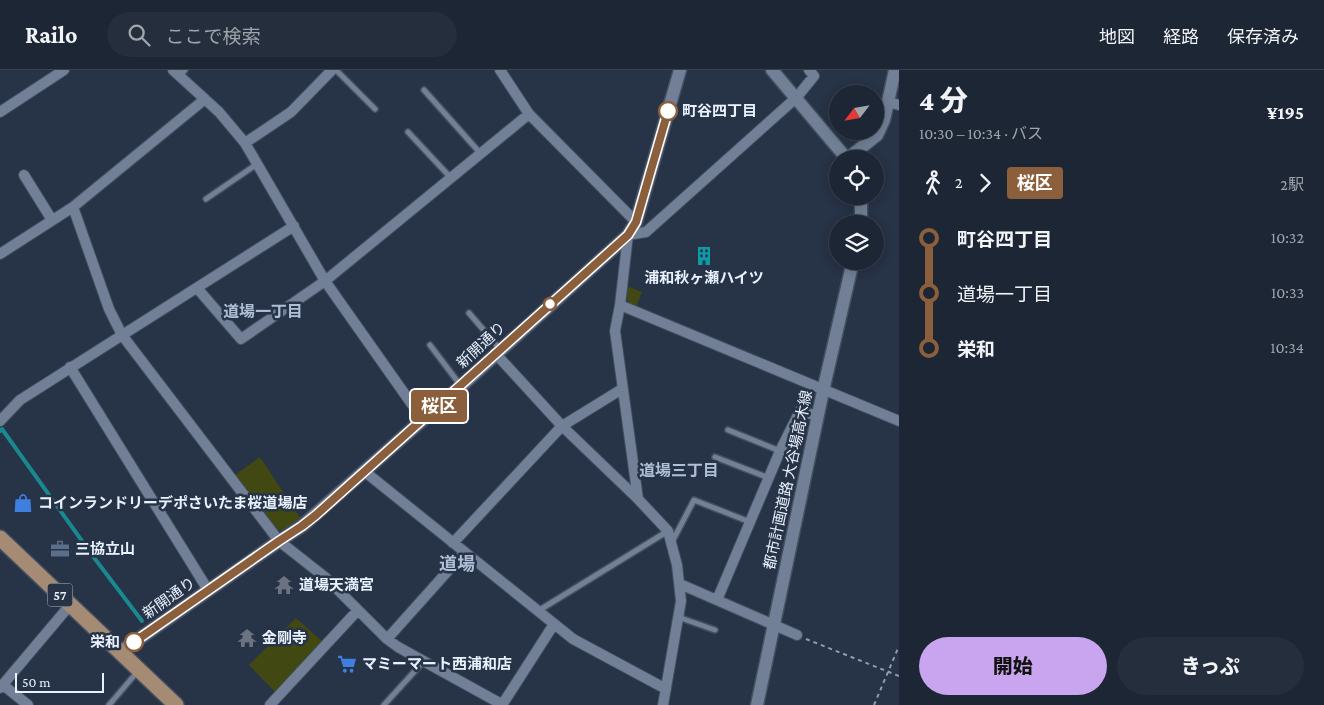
<!DOCTYPE html>
<html lang="ja">
<head>
<meta charset="utf-8">
<style>
  :root { --surface:#1d2634; --page:#252e3c; --text:#f1f3f6; --muted:#a0a5ac; --line:#3b434f; --accent:#c8a5ee }
  body { margin:0; font-family:"Crimson Pro","Noto Sans JP",serif; background:var(--page); color:var(--text); height:100vh; display:flex; flex-direction:column; font-size:19px; white-space:nowrap }
  * { box-sizing:border-box; margin:0 }
  p { font-size:16px; color:var(--muted) }
  .icon { flex:none; width:28px; height:28px; fill:none; stroke:currentColor; stroke-width:2; stroke-linecap:round; stroke-linejoin:round }
  .map { position:relative; flex:1; overflow:hidden }
  .sheet { display:flex; flex-direction:column; background:var(--surface); width:425px }
  .sheet>* { flex:none }
  .badge { padding:0 10px; border-radius:4px; font-size:18px; line-height:32px }
  .needle { width:32px; rotate:239deg }
  .fabs { position:absolute; left:829px; top:15px; display:grid; gap:10px }
  .fabs a { display:grid; place-items:center; width:55px; height:55px; border-radius:50%; background:var(--surface); box-shadow:0 2px 12px #0003,0 0 0 1px var(--line); font-size:25px }
  .scale { position:absolute; left:15px; bottom:12px; width:89px; box-sizing:border-box; padding-left:5px; border:2px solid #e8f1fd; border-top:0; font-size:14px; line-height:18px; white-space:nowrap; color:#e8f1fd; -webkit-text-stroke:4px #273346; paint-order:stroke }
  .map>.badge { position:absolute; translate:-50% -50%; box-shadow:0 0 0 2px #fff }
  .legs { display:flex; align-items:center; gap:8px; height:55px; padding:0 20px; font-size:16px }
  .legs p { margin-inline-start:auto }
  .overview { display:flex; align-items:center; justify-content:space-between; height:85px; padding:0 20px }
  h1 { font-size:28px; font-weight:800; line-height:38px }
  .cta { display:flex; gap:10px; margin-top:auto; padding:10px 20px }
  .cta a { flex:1; height:58px; border-radius:30px; background:var(--accent); color:#111; font-size:20px; font-weight:800; line-height:58px; text-align:center }
  .cta a+a { background:var(--page); color:var(--text) }
  ul { padding:0 20px; list-style:none }
  li { display:flex; align-items:center; gap:18px; height:55px; font-size:19px }
  li i { display:grid; place-items:center; width:8px; height:100%; margin:0 6px; background:currentColor }
  li i::after { content:''; width:12px; height:12px; margin:-6px; border:4px solid; border-radius:50%; background:var(--surface) }
  li p { margin-inline-start:auto }
  li:first-child i { background:linear-gradient(#0000 50%,currentColor 0) }
  li:last-child i { background:linear-gradient(currentColor 50%,#0000 0) }
  header { display:flex; align-items:center; gap:30px; box-sizing:border-box; height:70px; padding:0 25px; background:var(--surface); border-bottom:1px solid var(--line) }
  header strong { font-size:24px }
  nav { display:flex; gap:28px; margin-inline-start:auto; font-size:18px }
  .search { width:350px; height:45px; background:var(--page); display:flex; align-items:center; gap:12px; box-sizing:border-box; padding:0 18px; border-radius:28px; color:var(--muted); font-size:19px }
  main { display:flex; flex:1; min-height:0 }
  .map>svg:first-child { display:block }
</style>
</head>
<body>
<header>
<strong>Railo</strong>
<div class="search"><svg class="icon" aria-label="search" viewBox="0 0 24 24"><circle cx="10" cy="10" r="6"/><path d="M15 15l6 6"/></svg>ここで検索</div>
<nav><a>地図</a><a>経路</a><a>保存済み</a></nav>
</header>
<main>
<div class="map">
<svg width="899" height="635" viewBox="0 0 899 635">
  <rect width="100%" height="100%" fill="#273346"/>
  <path fill="#424812" d="M625 215 642 222 636 238C626 233 626 225 625 215Z
    M260 387 301 449 282 460 273 459 235 405Z
    M296 548 322 571 275 622 249 595Z"/>
  <g fill="none" stroke-linecap="round" stroke-linejoin="round">
    <path stroke="#1a888f" stroke-width="4" d="M0 361 2 359 92 485 142 551"/>
    <g stroke="#434e5e" stroke-width="8">
      <path id="service" d="M336 0 375 39
        M180 6 185 0
        M424 20 481 84
        M408 62 452 109
        M206 129 257 94
        M469 243 500 279
        M430 275 461 316
        M728 360 780 381
        M715 387 769 408
        M672 472 694 430 750 452
        M538 541 668 461
        M678 547 715 560
        M109 635 138 601
        M384 635 424 591"/>
    </g>
    <g stroke="#434e5e" stroke-width="12">
      <path id="minor" d="M173 0 219 42 245 73 325 211 423 350
        M500 0 529 44 636 152
        M888 32 899 35
        M0 42 64 0
        M245 73 291 42 332 0
        M24 105 52 150
        M73 137 109 239 122 265 279 471 326 508 387 569 398 577 503 635
        M0 184 73 137 205 29
        M197 218 241 269 325 211 529 44
        M620 235 899 351
        M495 283 562 356 638 429
        M70 297 208 520
        M0 351 20 330 294 156
        M364 401 573 569 666 619
        M453 473 562 356 622 319
        M680 514 797 565
        M717 530 780 381 800 341 818 346
        M387 569 464 483
        M3 615 28 635
        M0 618 70 535
        M270 635 358 540
        M502 635 554 554
        M663 635 681 531 677 495 668 461 638 429 615 261 620 235 628 165 646 162 797 27 814 6 809 0"/>
    </g>
    <g stroke="#434e5e" stroke-width="15">
      <path id="tertiary" d="M772 0 847 89
        M847 89 877 65 884 50 895 0
        M861 126V154
        M120 582 279 471 302 456 461 316 628 165 636 152 680 0
        M757 635 823 321 853 191"/>
    </g>
    <g stroke="#434e5e" stroke-width="18">
      <path id="primary" d="M0 468 176 635"/>
    </g>
    <path stroke="#919bab" stroke-width="2" stroke-dasharray="4 4" stroke-linecap="butt" d="M806 569 899 606
      M874 635 899 576"/>
    <use href="#service" stroke="#718096" stroke-width="5"/>
    <use href="#minor" stroke="#718096" stroke-width="10"/>
    <use href="#tertiary" stroke="#718096" stroke-width="12"/>
    <use href="#primary" stroke="#a58b74" stroke-width="15"/>
  </g>
  <g fill="none" stroke-linecap="round" stroke-linejoin="round">
    <g stroke="#fff" stroke-width="11">
      <path id="line-1" d="M134 572 279 471 302 456 316 445 628 165 636 152 668 41"/>
    </g>
    <use href="#line-1" stroke="#8b5e3c" stroke-width="8"/>
  </g>
  <defs>
    <g id="building-bare" transform="scale(1.5)"><path d="M-4-6H4V6H1V3H-1V6H-4ZM-2.5-4.3h1.7v1.8h-1.7ZM.8-4.3h1.7v1.8H.8ZM-2.5-1h1.7V.8h-1.7ZM.8-1h1.7V.8H.8Z" fill="#0f9aa8" stroke="#273346" stroke-width="2.5" paint-order="stroke"/></g>
    <g id="shop-bare" transform="scale(1.5)"><path d="M-5-2.5h2.3a2.7 3.5 0 0 1 5.4 0H5L5.5 6h-11ZM-1.5-2.5h3a1.5 2.3 0 0 0-3 0Z" fill="#3f7fe0" stroke="#273346" stroke-width="2.5" paint-order="stroke"/></g>
    <g id="office-bare" transform="scale(1.5)"><path d="M-6-3h4V-5.5h4V-3h4V5H-6ZM-1-4.5V-3h2v-1.5ZM-6 0V1H6V0Z" fill="#5c6f8a" stroke="#273346" stroke-width="2.5" paint-order="stroke"/></g>
    <g id="temple-bare" transform="scale(1.5)"><path d="M0-6L5-2H3V0L6.5 2.5H4V6H1.5V3h-3V6H-4V2.5H-6.5L-3 0V-2H-5Z" fill="#6b7280" stroke="#273346" stroke-width="2.5" paint-order="stroke"/></g>
    <g id="supermarket-bare" transform="scale(1.5)"><path d="M-6-5.5h2.5l.6 2H6L4.5 2H-2.5L-4.4-4H-6ZM-1.5 3.2a1.3 1.3 0 1 0 .1 0ZM3 3.2a1.3 1.3 0 1 0 .1 0Z" fill="#3f7fe0" stroke="#273346" stroke-width="2.5" paint-order="stroke"/></g>
  </defs>
  <g fill-rule="evenodd">
    <use href="#building-bare" x="704" y="186"/>
    <use href="#shop-bare" x="23" y="433"/>
    <use href="#office-bare" x="60" y="479"/>
    <use href="#temple-bare" x="284" y="515"/>
    <use href="#temple-bare" x="247" y="568"/>
    <use href="#supermarket-bare" x="347" y="594"/>
  </g>
  <g fill="#fff" stroke="#8b5e3c" stroke-width="2.5">
    <circle cx="668" cy="41" r="9"/>
    <circle cx="550" cy="234" r="6"/>
    <circle cx="134" cy="572" r="9"/>
  </g>
  <g text-anchor="middle" dominant-baseline="central" stroke-width="5" stroke-linejoin="round" paint-order="stroke">
    <rect fill="#273346" stroke="#aeb8c6" stroke-width="1" x="47.5" y="513.5" width="25" height="23" rx="4"/>
    <g font-size="14" font-weight="bold" fill="#e8f1fd">
      <text x="60" y="525">57</text>
    </g>
    <g font-size="15" font-weight="bold" fill="#e8f1fd" stroke="#273346" text-anchor="start">
      <text x="682" y="41">町谷四丁目</text>
      <text x="120" y="572" text-anchor="end">栄和</text>
    </g>
    <g font-size="15" font-weight="bold" fill="#e8f1fd" stroke="#273346" text-anchor="start">
      <text x="704" y="208" text-anchor="middle">浦和秋ヶ瀬ハイツ</text>
      <text x="38" y="433">コインランドリーデポさいたま桜道場店</text>
      <text x="75" y="479">三協立山</text>
      <text x="299" y="515">道場天満宮</text>
      <text x="262" y="568">金剛寺</text>
      <text x="362" y="594">マミーマート西浦和店</text>
    </g>
    <g font-size="15" fill="#e8f1fd" stroke="#273346">
      <text transform="translate(481 275) rotate(-43)">新開通り</text>
      <text transform="translate(788 410) rotate(-78)">都市計画道路 大谷場高木線</text>
      <text transform="translate(169 528) rotate(-35)">新開通り</text>
    </g>
    <g font-size="16" font-weight="bold" fill="#afbfd7" stroke="#273346">
      <text x="263" y="241">道場一丁目</text>
      <text x="679" y="400">道場三丁目</text>
    </g>
    <g font-size="18" font-weight="bold" fill="#afbfd7" stroke="#273346">
      <text x="457" y="494">道場</text>
    </g>
  </g>
</svg>
<div class="fabs">
<a><svg class="needle" viewBox="-14 -14 28 28"><path d="M0-13l5 13h-10z" fill="#e53935"/><path d="M0 13l5-13h-10z" fill="#a0a5ac"/></svg></a>
<a><svg class="icon" aria-label="locate" viewBox="0 0 24 24"><circle cx="12" cy="12" r="6"/><path d="M12 2v4M12 18v4M2 12h4M18 12h4"/></svg></a>
<a><svg class="icon" aria-label="layers" viewBox="0 0 24 24"><path d="M12 4l9 5-9 5-9-5zM3 14l9 5 9-5"/></svg></a>
</div>
<div class="scale">50 m</div>
<b class="badge" style="left:439px;top:336px;background:#8b5e3c;color:#fff">桜区</b>
</div>
<section class="sheet">
<div class="overview"><div><h1>4 分</h1><p>10:30 – 10:34 · バス</p></div><b>¥195</b></div>
<div class="legs"><svg class="icon" aria-label="walk" viewBox="0 0 24 24"><circle cx="13" cy="4" r="2"/><path d="M13 8l-2 6 4 7M11 14l-3 7M7 12l3-4h3l4 4"/></svg>2<svg class="icon" aria-label="forward" viewBox="0 0 24 24"><path d="M9 5l7 7-7 7"/></svg><b class="badge" style="background:#8b5e3c;color:#fff">桜区</b><p>2駅</p></div>
<ul>
<li><i style="color:#8b5e3c"></i><b>町谷四丁目</b><p>10:32</p></li>
<li><i style="color:#8b5e3c"></i><span>道場一丁目</span><p>10:33</p></li>
<li><i style="color:#8b5e3c"></i><b>栄和</b><p>10:34</p></li>
</ul>
<div class="cta"><a>開始</a><a>きっぷ</a></div>
</section>
</main>
</body>
</html>
